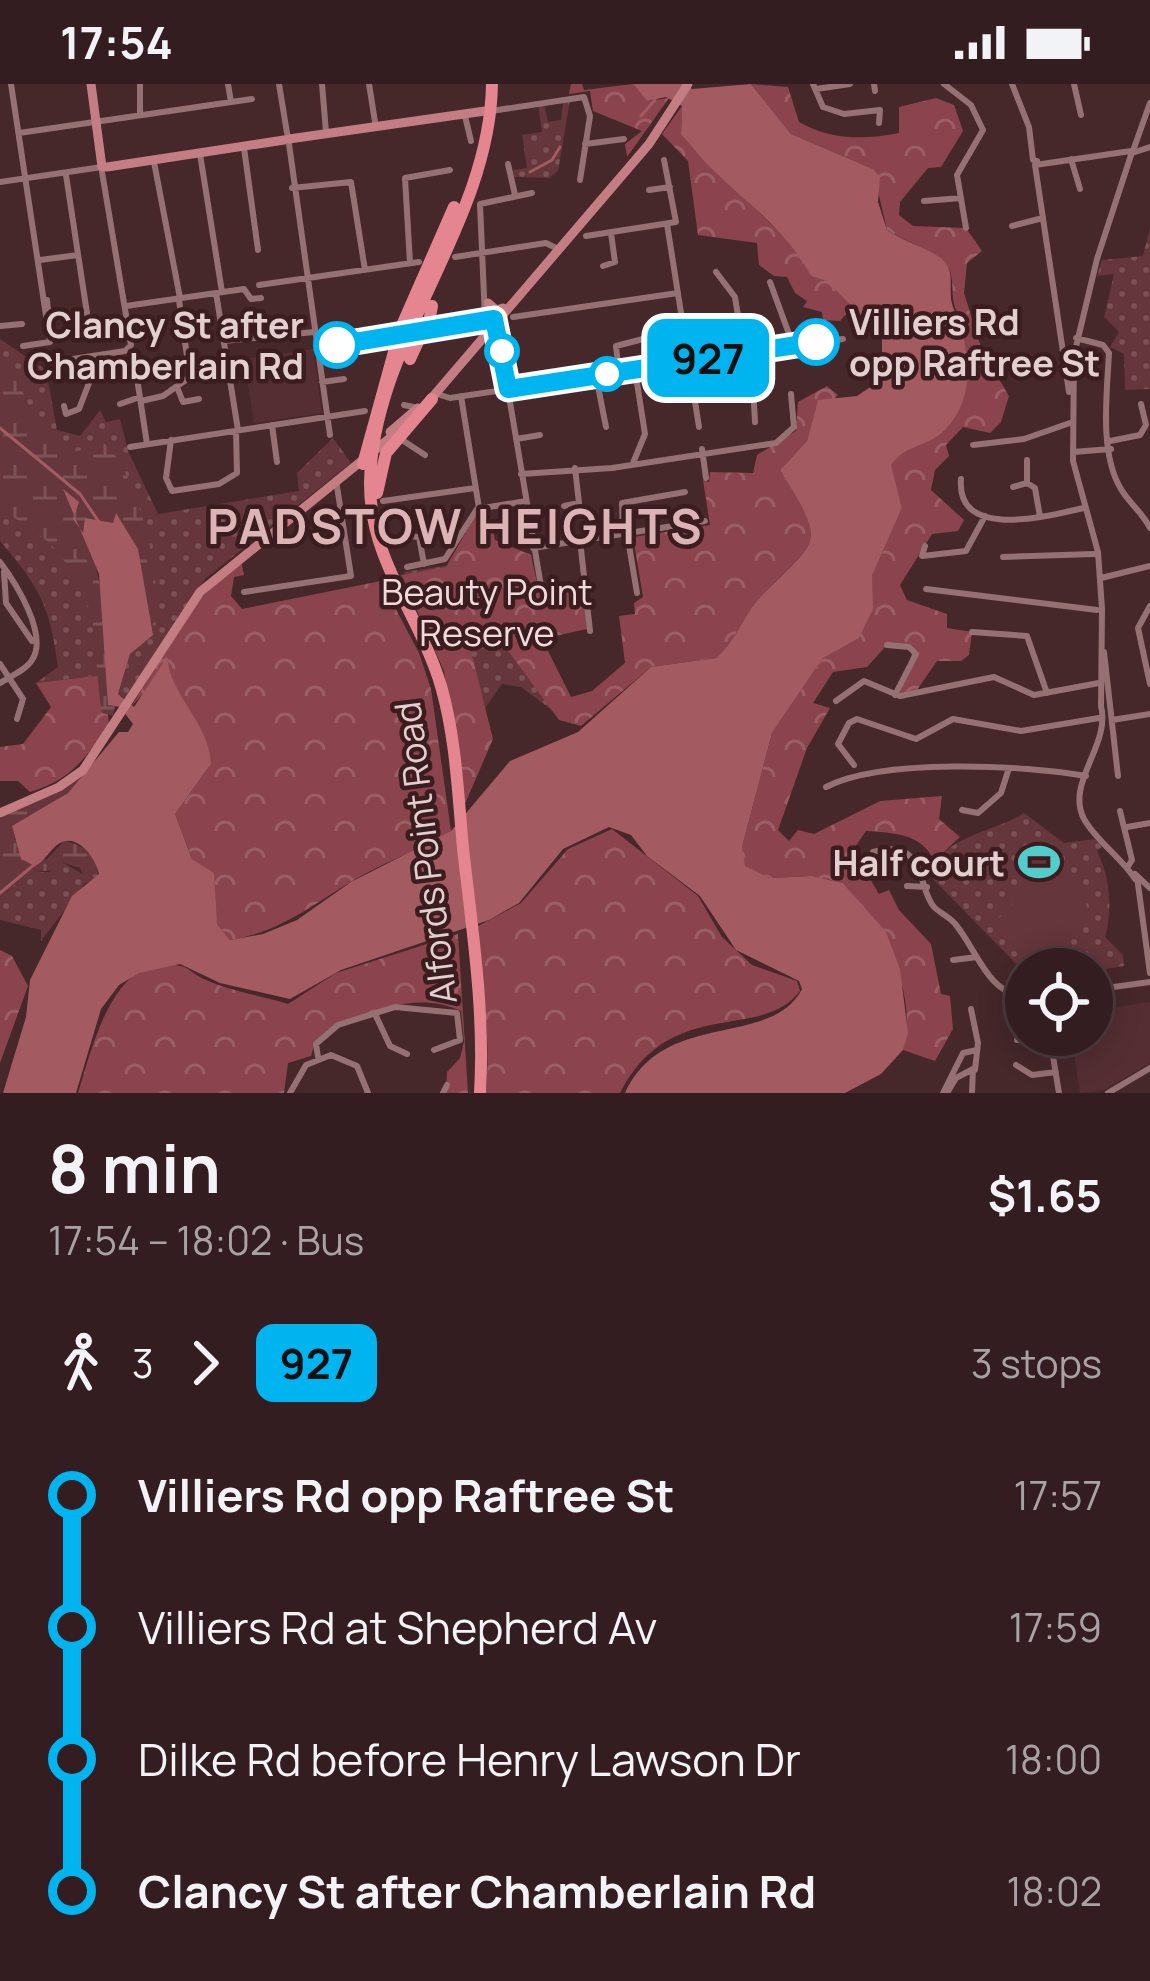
<!DOCTYPE html>
<html lang="en">
<head>
<meta charset="utf-8">
<style>
  :root { --surface:#341d20; --page:#3f2a2d; --text:#f1f3f6; --muted:#a9a2a5; --line:#4e3b3e }
  body { margin:0; font-family:Manrope,sans-serif; background:var(--page); color:var(--text); height:100vh; display:flex; flex-direction:column; font-size:45px; white-space:nowrap }
  * { box-sizing:border-box; margin:0 }
  p { font-size:39px; color:var(--muted) }
  .icon { flex:none; width:66px; height:66px; fill:none; stroke:currentColor; stroke-width:2; stroke-linecap:round; stroke-linejoin:round }
  .map { position:relative; height:1009px; overflow:hidden }
  .details { display:flex; flex-direction:column; background:var(--surface); flex:1 }
  .details>* { flex:none }
  .badge { padding:0 24px; border-radius:18px; font-size:42px; line-height:78px }
  .fabs { position:absolute; left:1005px; top:864px; display:grid; gap:24px }
  .fabs a { display:grid; place-items:center; width:108px; height:108px; border-radius:50%; background:var(--surface); box-shadow:0 6px 30px #0003,0 0 0 3px var(--line); font-size:60px }
  .map>.badge { position:absolute; translate:-50% -50%; box-shadow:0 0 0 6px #fff }
  .legs { display:flex; align-items:center; gap:18px; height:132px; padding:0 48px; font-size:39px }
  .legs p { margin-inline-start:auto }
  .summary { display:flex; align-items:center; justify-content:space-between; height:204px; padding:0 48px }
  h1 { font-size:66px; font-weight:700; line-height:90px }
  ul { padding:0 48px; list-style:none }
  li { display:flex; align-items:center; gap:42px; height:132px; font-size:45px }
  li i { display:grid; place-items:center; width:18px; height:100%; margin:0 15px; background:currentColor }
  li i::after { content:''; width:30px; height:30px; margin:-15px; border:9px solid; border-radius:50%; background:var(--surface) }
  li p { margin-inline-start:auto }
  li:first-child i { background:linear-gradient(#0000 50%,currentColor 0) }
  li:last-child i { background:linear-gradient(currentColor 50%,#0000 0) }
  .status { display:flex; justify-content:space-between; align-items:center; height:84px; padding:0 60px; background:var(--surface); direction:ltr }
  .status svg { height:33px; fill:currentColor }
  .map>svg:first-child { display:block }
</style>
</head>
<body>
<div class="status"><b>17:54</b><svg viewBox="0 0 49 12"><path d="M0 12V9h3v3zM5 12V6h3v6zM10 12V3h3v9zM15 12V0h3v12zM26 1h20v11H26zM47 4h2v5h-2z"/></svg></div>
<div class="map">
<svg width="1150" height="1009" viewBox="0 0 1150 1009">
  <defs>
    <pattern id="green-dots" width="8" height="8" patternUnits="userSpaceOnUse" patternTransform="scale(3)"><rect width="8" height="8" fill="#65363b"/><path d="M2 2h.1M6 6h.1" fill="none" stroke="#7b5256" stroke-width="1.8" stroke-linecap="round"/></pattern>
    <pattern id="forest-crowns" width="20" height="18" patternUnits="userSpaceOnUse" patternTransform="scale(3)"><rect width="20" height="18" fill="#8b444d"/><path d="M2 6a3 3 0 1 1 6 0M12 15a3 3 0 1 1 6 0" fill="none" stroke="#9b5e66"/></pattern>
    <pattern id="wetland-marsh" width="20" height="14" patternUnits="userSpaceOnUse" patternTransform="scale(3)"><rect width="20" height="14" fill="#65363b"/><path d="M1 5h8M5 5V1M11 12h8M15 12V8" fill="none" stroke="#7b5256"/></pattern>
  </defs>
  <rect width="100%" height="100%" fill="#46272a"/>
  <path fill="#542e32" d="M313 265 322 329 254 339 244 275Z
    M1150 918V979L1103 1007 1080 1009 1071 951H1092V927Z"/>
  <path fill="url(#green-dots)" d="M570 16 558 87 549 94 514 93 513 86 527 84 522 51 542 48 538 21 544 20 548 38 561 36 563 17Z
    M1150 144V305L1125 306 1124 270 1110 263 1119 248 1104 233 1114 190 1097 192 1102 176 1143 172Z
    M0 255 46 286 57 346 80 352 100 326 106 338 120 335 128 367 158 430 299 407 297 389 333 354 351 379 206 494 125 614 118 610 130 570 153 550 90 468 103 591 36 599 58 583C50 522 40 504 0 457Z
    M530 469 554 628 521 603 502 600 485 624 404 488Z
    M1024 729 1064 759 1095 755 1102 763 1097 767C1110 793 1113 826 1105 853L1123 871 1124 882 1092 887 1026 885V890L928 790C948 749 989 751 1024 729Z
    M64 779 89 794 41 857V846L0 836V813L34 788H49Z"/>
  <path fill="url(#forest-crowns)" d="M571 0H582L584 6 633 0 647 17 669 14 627 73 625 60 642 47 593 27 590 7 569 10Z
    M751 0 788 3 799 38C830 56 865 56 899 49V23L936 14 954 21 963 47 941 83 928 84 900 118 899 131 913 142 966 144 982 167 967 179 964 209 982 266 1009 312 1001 338 990 349 963 343 946 361 949 372 935 386 931 406 964 436 958 447 932 450 900 501 907 516 947 530V544L972 548 969 571 961 577H937L917 606 900 609 913 566 887 561 867 583 833 588 813 619 830 624 807 664 778 746 789 757 798 746 814 750 880 717 942 712 939 735 960 753 934 777C922 749 893 749 866 747L853 766 879 810 889 806 899 826 931 860 941 910 950 912 953 945 935 977 903 966C919 906 882 842 843 799L812 792 770 794 744 782 742 763 772 649 823 574 849 555 865 532 872 492 902 424 890 381 898 370 944 347 960 233C949 217 955 204 950 187 944 167 903 158 887 146L873 85 791 50Z
    M682 22 681 51 802 171 811 192 827 196 853 222 840 237 823 236 822 228 803 223 807 217 795 209 787 193 774 192 759 181 757 159 698 151 688 77 662 50Z
    M827 302 838 311 832 318 818 317 807 357 780 386C826 462 821 451 761 512 743 531 737 556 716 574L651 583 581 642 559 636 504 561 471 567 493 655 464 722 444 587 401 491 446 483 478 427 489 425 495 456 531 471 541 517 551 509 583 504 587 545 551 553 546 563 571 613 592 607 625 579 619 532 635 530 634 519 643 513 633 453 710 441 703 396 709 398 710 388 753 389 757 371 796 347 798 318Z
    M241 477 244 491 234 493 231 512 242 525 381 497 419 569 431 605 451 747C418 766 382 779 349 799 308 824 279 848 230 856L217 840 175 730 209 683C203 637 180 624 168 581L131 623 194 520Z
    M103 591 109 640C86 674 71 696 30 708L18 697H0V663L23 660 51 623 36 599Z
    M612 745 698 812 722 853 752 881 797 897 800 907C760 959 671 910 620 1009H486C491 951 482 899 478 842L521 819 568 765Z
    M458 850 468 1009H446L447 988 460 974 464 957 461 927C412 904 356 932 315 958L311 972 288 979 284 1009H78C92 966 113 864 181 882 189 884 197 893 206 896 231 907 261 912 288 920L336 889Z
    M0 866 12 872 28 902 0 979Z"/>
  <path fill="url(#wetland-marsh)" d="M0 274C30 296 28 357 68 367 80 370 91 359 105 360 139 389 168 511 153 551L143 484 118 432 104 440 89 433 84 449 78 444 95 479 103 514 108 621 115 622 113 632 102 629C91 556 104 522 53 463 40 448 15 437 0 422Z
    M82 693 68 709 13 743 15 756 46 776 64 757C84 761 98 771 98 793L87 799 80 784 64 779 56 786 34 788 0 813V733Z"/>
  <path fill="#65363b" d="M1045 769 1079 802 1091 833 1066 857 1068 862 1027 874 992 842 1028 804 1029 783Z"/>
  <path fill="#a35a61" d="M633 0H686L692 5 751 0 791 50 873 85 880 93 878 118 887 146C903 158 931 164 944 177 956 189 947 208 953 223 969 263 979 309 945 346 930 362 904 361 891 381L902 424 872 492 873 525 859 554 823 574 772 649 742 763 745 782 770 794 812 792 843 799 886 848 900 885 908 949 903 966 881 990 845 1009H625C664 924 771 965 802 905L799 897 736 866 700 812 647 772 631 751 609 743 563 765 519 819 489 836 341 886 290 915 220 899 180 880 139 889 119 901 101 925 76 1009H3L26 933 30 896 72 812 99 790C96 774 76 746 57 761 48 768 46 776 35 782L21 775 12 742 68 709 119 648H128L133 640 120 623 108 621 99 490 63 405 79 418 73 435 83 449 85 434 113 439 116 429 138 465 153 551 130 570 118 610 134 623 167 573C172 615 209 638 211 680L175 730 192 775 214 789 217 840 230 856 263 850 297 836 351 798 451 747 510 677 578 648 651 583 716 574C737 556 743 531 761 512 821 452 826 462 780 386L807 357 818 316 857 312 882 295V251L875 236 869 240 827 197 811 192C788 148 750 122 712 85 701 75 693 62 681 51L682 22 666 13 647 17Z"/>
  <g fill="none" stroke-linecap="round" stroke-linejoin="round">
    <path stroke="#a35a61" stroke-width="3" d="M641 32 655 16
      M530 88 552 76 560 63
      M0 344 80 410 101 441
      M0 809 35 780"/>
    <path stroke="#967174" stroke-width="6" d="M11 0 50 258 23 262
      M140 0V31
      M228 0 231 18
      M279 0 288 55
      M322 0 326 48
      M369 0 376 44
      M813 0 823 23 844 30 880 26 879 39
      M874 0 875 7
      M944 0 971 21 983 46 957 91 966 144
      M1012 0 1029 43 1033 76
      M1074 0 1081 31
      M816 5 850 0
      M491 27 584 13 590 32 580 96
      M465 32 471 57
      M19 49 252 15
      M289 60 330 351
      M585 60 624 55
      M244 64 258 166
      M1134 64 1150 19
      M1135 68 1150 63
      M200 70 222 208
      M1071 75 1080 105
      M1037 77 1035 81 1131 67
      M154 78 180 214
      M508 80 515 111
      M1035 81 1069 308
      M66 91 90 249
      M0 98 102 83
      M292 104 351 98 365 186
      M649 106 670 103
      M924 117 961 114
      M667 140 699 343
      M1012 142 1043 134
      M586 152 676 138 664 76
      M455 173 546 159 560 166
      M40 176 78 171
      M410 179 405 94 450 86
      M603 182 615 178 611 149
      M716 188 735 213 744 269
      M770 198 793 261
      M259 201 419 178
      M216 209 238 346
      M47 216 50 245
      M126 222 244 205 251 215 261 214
      M513 233 678 209
      M485 235 480 120 532 109
      M497 241 543 514
      M0 242 22 240
      M1076 254 1103 261 1109 269C1107 309 1099 369 1121 405 1129 419 1143 429 1150 444
      M224 257 314 248
      M317 264 396 253
      M751 268 755 338
      M47 279 125 267 131 261 102 88
      M135 281 147 360
      M619 288 616 262 647 254
      M596 292 606 343
      M322 298 344 295
      M177 303 183 318 199 315
      M437 310 450 314 843 255
      M461 312 479 424
      M141 317 163 312 190 293 179 216
      M120 320 140 313
      M404 321 418 324
      M64 322 66 330 79 325 94 286 93 272
      M272 341 277 378
      M399 354 425 371
      M516 355 540 351
      M171 356 166 394 172 407 219 400 237 389 236 347
      M1110 357 1140 351 1146 341 1141 320
      M973 361 1024 355 1070 339
      M130 363 365 327
      M702 365 706 394
      M1073 368 1111 365
      M1027 376V399L1035 404 1040 433
      M633 379 645 350 635 286
      M521 390 612 384 776 359 794 343 791 310
      M961 395C956 458 1051 431 1084 424
      M1013 403 1027 399
      M383 417 475 404
      M564 422 579 419 575 384
      M627 449 637 509
      M623 450 622 419 685 408
      M407 452 419 453 424 480
      M580 456 590 547
      M925 462 922 472 966 467 985 432
      M533 464 705 437
      M1003 473 1094 470
      M0 478C15 498 49 551 32 576 26 586 9 593 0 599
      M407 483 445 475 477 425 526 417
      M4 488 6 519 32 557
      M1101 494 1150 482
      M926 505 1097 526
      M244 508 351 492 336 396
      M1150 522 1138 544 1150 600
      M1102 525 1098 468 1073 377 1074 271 1097 175 1132 68
      M972 548 1027 552 1047 609
      M887 561 909 563 916 570 895 611
      M1104 568 1118 692
      M0 580 23 615 17 635
      M836 617 864 597 900 612 994 593 1034 611 1099 599
      M1101 622C1111 661 1065 699 1084 735 1097 758 1121 773 1135 795
      M1101 622 1102 525
      M1112 636 1150 630
      M854 681 838 660 849 639 857 635 916 655 953 635 1021 647 1099 634
      M826 703C882 674 1024 681 1086 692
      M962 726 978 729 1001 709 1009 684
      M1120 727 1132 776 1127 784
      M1127 743 1150 739
      M873 768C927 753 917 804 934 823 941 830 950 833 956 841 978 868 987 909 1026 913
      M1135 790 1150 804
      M1137 793 1150 889
      M907 802 927 803
      M953 876 977 873
      M1092 906 1150 898
      M971 925 978 959 975 986
      M376 932 390 962 407 970
      M1017 956 1050 954 1059 1009
      M318 973 316 960 338 941 395 923 457 929 460 956 434 966
      M1016 981 1032 991 1056 988
      M290 1009 306 981 331 971 357 982 368 1009
      M443 1009 447 1001
      M943 1009 963 969 977 966
      M947 1009 956 994 973 985 972 1009
      M1108 1009 1150 984"/>
    <path stroke="#c57d84" stroke-width="9" d="M91 0 102 83
      M289 55 485 27
      M107 83 284 56
      M488 219 496 226 503 224
      M418 250 495 235
      M430 316 649 60 688 0
      M390 348 418 324
      M0 729 59 703 83 686 200 508 396 349"/>
    <path stroke="#e4858f" stroke-width="12" d="M432 222 429 238 443 245
      M410 275 422 249
      M363 380 400 246 454 123
      M377 409 386 369 432 315
      M480 1009C485 927 472 845 463 764 458 711 456 654 441 602 420 531 369 476 370 398 373 258 490 141 492 0"/>
  </g>
  <g fill="none" stroke-linecap="round" stroke-linejoin="round">
    <g stroke="#fff" stroke-width="27">
      <path id="line-1" d="M337 261 494 235 508 305 816 258"/>
    </g>
    <use href="#line-1" stroke="#00b5ef" stroke-width="18"/>
  </g>
  <defs>
    <g id="stadium-bare" transform="scale(3.24)"><path d="M0-5a6.5 5 0 1 0 0 10a6.5 5 0 1 0 0-10ZM-3.5-1.8h7v3.6h-7Z" fill="#53cdcb" stroke="#3b1d20" stroke-width="2.5" paint-order="stroke"/></g>
  </defs>
  <g fill-rule="evenodd">
    <use href="#stadium-bare" x="1039" y="778"/>
  </g>
  <g fill="#fff" stroke="#00b5ef" stroke-width="6">
    <circle cx="816" cy="258" r="21"/>
    <circle cx="337" cy="261" r="21"/>
    <circle cx="502" cy="267" r="15"/>
    <circle cx="607" cy="290" r="15"/>
  </g>
  <g text-anchor="middle" dominant-baseline="central" stroke-width="9" stroke-linejoin="round" paint-order="stroke">
    <g font-size="36" font-weight="bold" fill="#e3cfd0" stroke="#3b1d20" text-anchor="start">
      <text x="849" y="237">Villiers Rd<tspan x="849" dy="41">opp Raftree St</tspan></text>
      <text x="304" y="240" text-anchor="end">Clancy St after<tspan x="304" dy="41">Chamberlain Rd</tspan></text>
    </g>
    <g font-size="36" fill="#f1dadc" stroke="#3b1d20">
      <text x="487" y="507">Beauty Point<tspan x="487" dy="41">Reserve</tspan></text>
    </g>
    <g font-size="36" fill="#e3cfd0" stroke="#3b1d20">
      <text transform="translate(425 769) rotate(-97)">Alfords Point Road</text>
    </g>
    <g font-size="36" font-weight="bold" fill="#e3cfd0" stroke="#3b1d20" text-anchor="end">
      <text x="1005" y="778">Half court</text>
    </g>
    <g font-size="48" font-weight="bold" letter-spacing="3" fill="#dcb4b6" stroke="#3b1d20">
      <text x="456" y="441">PADSTOW HEIGHTS</text>
    </g>
  </g>
</svg>
<div class="fabs">
<a><svg class="icon" aria-label="locate" viewBox="0 0 24 24"><circle cx="12" cy="12" r="6"/><path d="M12 2v4M12 18v4M2 12h4M18 12h4"/></svg></a>
</div>
<b class="badge" style="left:708px;top:274px;background:#00b5ef;color:#111">927</b>
</div>
<section class="details">
<div class="summary"><div><h1>8 min</h1><p>17:54 – 18:02 · Bus</p></div><b>$1.65</b></div>
<div class="legs"><svg class="icon" aria-label="walk" viewBox="0 0 24 24"><circle cx="13" cy="4" r="2"/><path d="M13 8l-2 6 4 7M11 14l-3 7M7 12l3-4h3l4 4"/></svg>3<svg class="icon" aria-label="forward" viewBox="0 0 24 24"><path d="M9 5l7 7-7 7"/></svg><b class="badge" style="background:#00b5ef;color:#111">927</b><p>3 stops</p></div>
<ul>
<li><i style="color:#00b5ef"></i><b>Villiers Rd opp Raftree St</b><p>17:57</p></li>
<li><i style="color:#00b5ef"></i><span>Villiers Rd at Shepherd Av</span><p>17:59</p></li>
<li><i style="color:#00b5ef"></i><span>Dilke Rd before Henry Lawson Dr</span><p>18:00</p></li>
<li><i style="color:#00b5ef"></i><b>Clancy St after Chamberlain Rd</b><p>18:02</p></li>
</ul>
</section>
</body>
</html>
